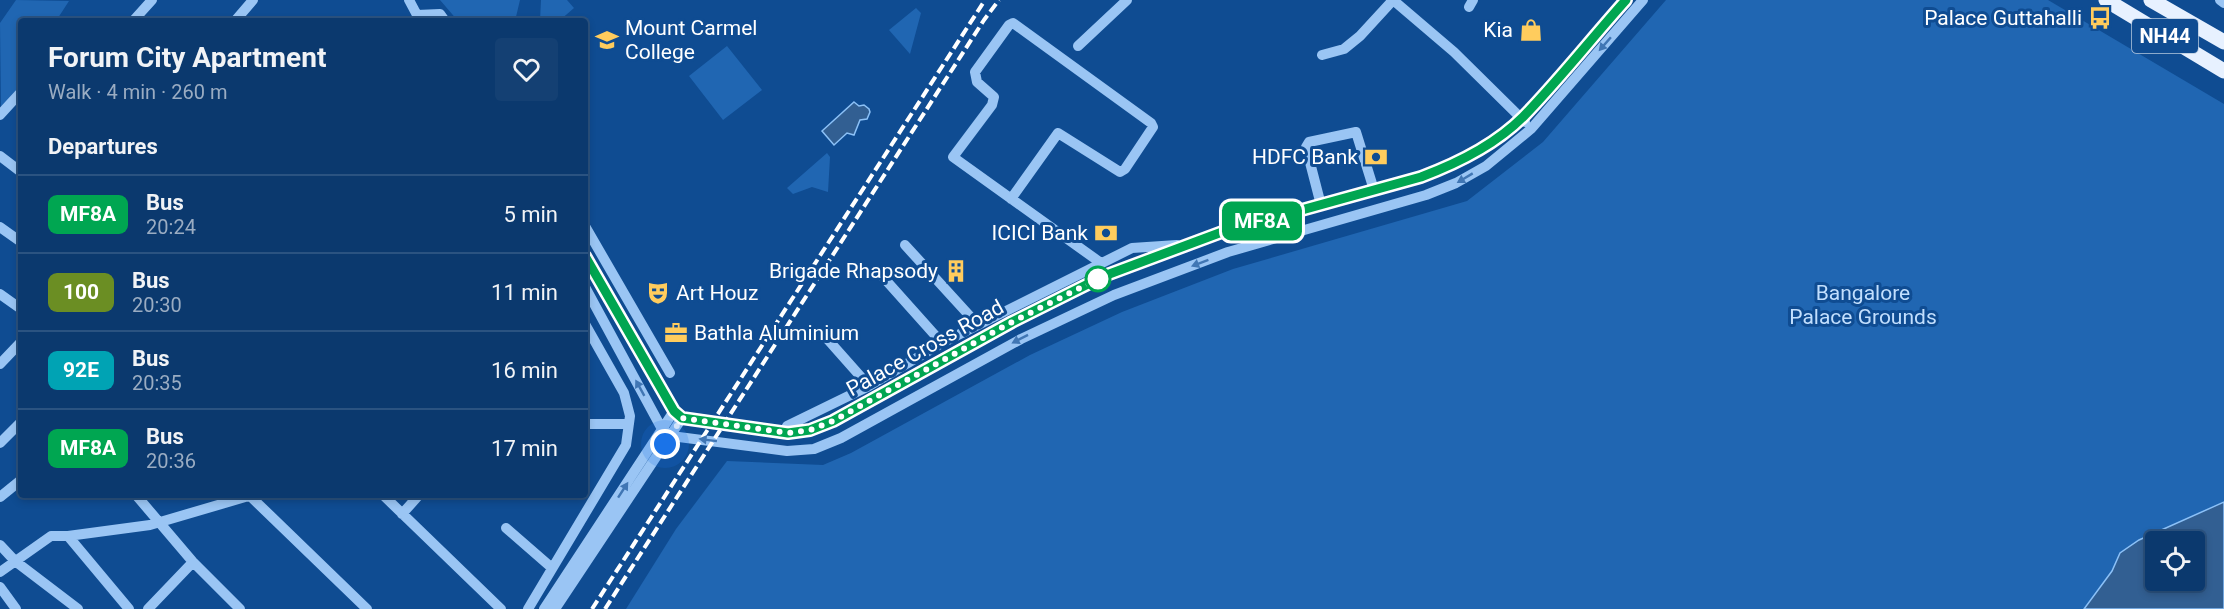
<!DOCTYPE html>
<html lang="en">
<head>
<meta charset="utf-8">
<style>
  :root { --surface:#0b396e; --page:#144073; --text:#f1f3f6; --muted:#9aacc2; --line:#2b5381 }
  body { margin:0; font-family:Roboto,sans-serif; background:var(--page); color:var(--text); height:100vh; display:flex; flex-direction:column; font-size:22px; white-space:nowrap }
  * { box-sizing:border-box; margin:0 }
  p { font-size:20px; color:var(--muted) }
  .icon { flex:none; width:33px; height:33px; fill:none; stroke:currentColor; stroke-width:2; stroke-linecap:round; stroke-linejoin:round }
  .map { position:relative; flex:1; overflow:hidden }
  .details { position:absolute; left:18px; top:18px; width:570px; height:480px; display:flex; flex-direction:column; background:var(--surface); border-radius:6px; box-shadow:0 3px 9px #0003,0 0 0 2px var(--line) }
  .details>* { flex:none }
  .badge { padding:0 12px; border-radius:9px; font-size:21px; line-height:39px }
  .buttons { position:absolute; left:2145px; top:531px; display:grid; gap:12px }
  .buttons a { display:grid; place-items:center; width:60px; height:60px; border-radius:6px; background:var(--surface); box-shadow:0 3px 9px #0003,0 0 0 2px var(--line); font-size:30px }
  .you { position:absolute; width:30px; height:30px; margin:-15px; border:4px solid #fff; border-radius:50%; background:#1a73e8; box-shadow:0 0 0 9px #1a73e833 }
  .map>.badge { position:absolute; translate:-50% -50%; box-shadow:0 0 0 3px #fff }
  h2 { padding:0 30px; font-size:22px; line-height:54px }
  .round { display:grid; place-items:center; flex:none; width:63px; height:63px; border-radius:6px; background:var(--page) }
  .headline { display:flex; align-items:center; justify-content:space-between; height:102px; padding:0 30px }
  h1 { font-size:28px; font-weight:700; line-height:45px }
  ul { padding:0; list-style:none }
  li { display:flex; align-items:center; gap:18px; height:78px; padding:0 30px; border-top:2px solid var(--line) }
  li div { flex:1 }
  li b { display:block; font-size:22px }
  li em { font-style:normal }
  li .badge { min-width:66px; font-weight:700; text-align:center }
  .map>svg:first-child { display:block }
</style>
</head>
<body>
<div class="map">
<svg width="2224" height="609" viewBox="0 0 2224 609">
  <rect width="100%" height="100%" fill="#0f4c92"/>
  <path fill="#2066b2" fill-rule="evenodd" d="M16 0 69 1 56 21H21V85L1 108 0 23Z
    M440 0H520L515 21H458Z
    M541 0H567L574 8 559 21H540Z
    M1666 0H2048L2224 104V609H626L676 529 727 461 823 465 851 453 1030 355 1122 312 1233 269 1467 201 1543 142ZM2156 542H2194V580H2156Z
    M916 8 921 13 910 54 889 30Z
    M727 46 762 90 723 120 689 76Z
    M827 153 830 157 828 192 812 187 793 194 787 188Z"/>
  <path fill="#325f92" stroke="#8cc1f7" stroke-width="1.5" fill-rule="evenodd" d="M854 102 859 106 864 105 869 109 870 112 867 119 860 120 854 135 847 133 834 145 822 131Z
    M2224 502V609H2084L2112 571 2120 553 2139 540ZM2156 542H2194V580H2156Z"/>
  <g fill="none" stroke-linecap="round" stroke-linejoin="round">
    <path stroke="#9ac5f4" stroke-width="10" d="M409 0 417 15 418 21
      M1393 0 1454 52 1525 122
      M2220 0 2224 3
      M1469 7 1473 0
      M417 15 440 14 445 21
      M133 21 152 0
      M235 21 253 0
      M1078 46 1127 0
      M1322 55 1344 49 1360 36 1393 0
      M0 115 21 92
      M0 156 21 172
      M1011 199 1058 133 1120 172 1125 169 1153 127 1151 123 1013 23 1009 25 975 72 977 82 994 97 992 105 953 157 1101 263
      M1321 205 1306 147 1309 142 1356 132 1374 190
      M585 226 670 373
      M0 227 21 242
      M905 245 978 325
      M585 256 668 401 677 413
      M883 277 942 343
      M585 287 662 429 671 436 787 451 814 449 841 438 1021 339 1114 295 1228 252 1426 195 1456 183 1486 166 1531 129 1643 0
      M0 294 21 309
      M822 333 869 386
      M0 364 21 342
      M682 418 788 433 810 430 833 421 1012 322 1104 276 1222 232 1421 177C1456 164 1496 144 1523 117 1559 80 1592 39 1626 0
      M585 424H629
      M787 426 869 386 942 343 1132 248 1177 245
      M0 443 21 422
      M136 495 193 562 240 609
      M249 495 367 609
      M383 495 501 609
      M0 497 21 480
      M402 514 419 495
      M506 528 552 568
      M68 536 129 609
      M0 545 15 561 78 609
      M0 572 51 536H68L150 525 252 495
      M0 587 16 609
      M148 609 193 562
      M528 609 626 445 630 416 624 393 585 324
      M544 609 674 411
      M555 609 682 418"/>
    <path stroke="#e7f1ff" stroke-width="15" d="M2106 0 2224 71
      M2151 0 2224 42"/>
    <path stroke="#fff" stroke-width="4" stroke-dasharray="10 4.5" stroke-linecap="butt" d="M592 609 985 0
      M605 609 984 20 999 0"/>
  </g>
  <defs><path id="oneway-solid" d="M-6-.8H1V-3.2L6.5 0L1 3.2V.8H-6Z" transform="scale(1.5)"/></defs>
  <g fill="#4076b4">
    <use href="#oneway-solid" transform="translate(1605 44) rotate(131)"/>
    <use href="#oneway-solid" transform="translate(1465 178) rotate(149)"/>
    <use href="#oneway-solid" transform="translate(1200 263) rotate(159)"/>
    <use href="#oneway-solid" transform="translate(1020 339) rotate(153)"/>
    <use href="#oneway-solid" transform="translate(640 388) rotate(-119)"/>
    <use href="#oneway-solid" transform="translate(708 440) rotate(-173)"/>
    <use href="#oneway-solid" transform="translate(623 490) rotate(-57)"/>
  </g>
  <g fill="none" stroke-linecap="round" stroke-linejoin="round">
    <g stroke="#fff" stroke-width="14">
      <path id="line" d="M585 256 674 411 682 418 788 433 810 430 833 421 1012 322 1104 276 1222 232 1421 177C1456 164 1496 144 1523 117 1559 80 1591 39 1626 0"/>
    </g>
    <use href="#line" stroke="#00a651" stroke-width="9"/>
    <path stroke="#fff" stroke-width="6" stroke-dasharray="0 10.8" d="M665 444 682 418 788 433 810 430 833 421 1012 322 1104 276 1098 279"/>
  </g>
  <defs>
    <g id="bus-bare" transform="scale(1.8)"><path d="M-5-6H5V4H4V6H2V4H-2V6H-4V4H-5ZM-3.5-4V0h7V-4ZM-3.5 1.2v1.5H-2V1.2ZM2 1.2v1.5H3.5V1.2Z" fill="#ffcc5d" stroke="#0f4c92" stroke-width="2.5" paint-order="stroke"/></g>
    <g id="shop-bare" transform="scale(1.8)"><path d="M-5-2.5h2.3a2.7 3.5 0 0 1 5.4 0H5L5.5 6h-11ZM-1.5-2.5h3a1.5 2.3 0 0 0-3 0Z" fill="#ffcc5d" stroke="#0f4c92" stroke-width="2.5" paint-order="stroke"/></g>
    <g id="university-bare" transform="scale(1.8)"><path d="M0-5L7-2L0 1L-7-2ZM-4 1L0 2.5L4 1V4Q0 6-4 4Z" fill="#ffcc5d" stroke="#0f4c92" stroke-width="2.5" paint-order="stroke"/></g>
    <g id="bank-bare" transform="scale(1.8)"><path d="M-6-4H6V4H-6ZM0-2.3a2.3 2.3 0 1 0 0 4.6a2.3 2.3 0 1 0 0-4.6Z" fill="#ffcc5d" stroke="#0f4c92" stroke-width="2.5" paint-order="stroke"/></g>
    <g id="building-bare" transform="scale(1.8)"><path d="M-4-6H4V6H1V3H-1V6H-4ZM-2.5-4.3h1.7v1.8h-1.7ZM.8-4.3h1.7v1.8H.8ZM-2.5-1h1.7V.8h-1.7ZM.8-1h1.7V.8H.8Z" fill="#ffcc5d" stroke="#0f4c92" stroke-width="2.5" paint-order="stroke"/></g>
    <g id="theatre-bare" transform="scale(1.8)"><path d="M-5-5.5Q0-4 5-5.5V0Q5 5 0 6Q-5 5-5 0ZM-3.3-2.5H-1v1.5H-3.3ZM1-2.5H3.3v1.5H1ZM-2.8 1Q0 5.5 2.8 1Z" fill="#ffcc5d" stroke="#0f4c92" stroke-width="2.5" paint-order="stroke"/></g>
    <g id="office-bare" transform="scale(1.8)"><path d="M-6-3h4V-5.5h4V-3h4V5H-6ZM-1-4.5V-3h2v-1.5ZM-6 0V1H6V0Z" fill="#ffcc5d" stroke="#0f4c92" stroke-width="2.5" paint-order="stroke"/></g>
  </defs>
  <g fill-rule="evenodd">
    <use href="#bus-bare" x="2100" y="18"/>
    <use href="#shop-bare" x="1531" y="30"/>
    <use href="#university-bare" x="607" y="40"/>
    <use href="#bank-bare" x="1376" y="157"/>
    <use href="#bank-bare" x="1106" y="233"/>
    <use href="#building-bare" x="956" y="271"/>
    <use href="#theatre-bare" x="658" y="293"/>
    <use href="#office-bare" x="676" y="333"/>
  </g>
  <circle fill="#fff" stroke="#00a651" stroke-width="3" cx="1098" cy="279" r="12"/>
  <g text-anchor="middle" dominant-baseline="central" stroke-width="6" stroke-linejoin="round" paint-order="stroke">
    <rect fill="#0f4c92" stroke="#b7c9de" stroke-width="1.5" x="2132" y="19" width="66" height="34" rx="4.5"/>
    <g font-size="20" font-weight="bold" fill="#fff">
      <text x="2165" y="36">NH44</text>
    </g>
    <g font-size="21" fill="#fff" stroke="#0f4c92" text-anchor="end">
      <text x="2082" y="18">Palace Guttahalli</text>
      <text x="625" y="28" text-anchor="start">Mount Carmel<tspan x="625" dy="24">College</tspan></text>
      <text x="1513" y="30">Kia</text>
      <text x="1358" y="157">HDFC Bank</text>
      <text x="1088" y="233">ICICI Bank</text>
      <text x="938" y="271">Brigade Rhapsody</text>
      <text x="676" y="293" text-anchor="start">Art Houz</text>
      <text x="694" y="333" text-anchor="start">Bathla Aluminium</text>
    </g>
    <g font-size="21" fill="#c2dffe" stroke="#0f4c92">
      <text x="1863" y="293">Bangalore<tspan x="1863" dy="24">Palace Grounds</tspan></text>
    </g>
    <g font-size="21" fill="#fff" stroke="#0f4c92">
      <text transform="translate(925 348) rotate(-29)">Palace Cross Road</text>
    </g>
  </g>
</svg>
<div class="buttons">
<a><svg class="icon" aria-label="locate" viewBox="0 0 24 24"><circle cx="12" cy="12" r="6"/><path d="M12 2v4M12 18v4M2 12h4M18 12h4"/></svg></a>
</div>
<div class="you" style="left:665px;top:444px"></div>
<b class="badge" style="left:1262px;top:221px;background:#00a651;color:#fff">MF8A</b>
<section class="details">
<div class="headline"><div><h1>Forum City Apartment</h1><p>Walk · 4 min · 260 m</p></div><a class="round"><svg class="icon" aria-label="heart" viewBox="0 0 24 24"><path d="M12 20l-8-8c-3-5 5-10 8-4 3-6 11-1 8 4z"/></svg></a></div>
<h2>Departures</h2>
<ul>
<li><span class="badge" style="background:#00a651;color:#fff">MF8A</span><div><b>Bus</b><p>20:24</p></div><em>5 min</em></li>
<li><span class="badge" style="background:#6b8e23;color:#fff">100</span><div><b>Bus</b><p>20:30</p></div><em>11 min</em></li>
<li><span class="badge" style="background:#00a3b4;color:#fff">92E</span><div><b>Bus</b><p>20:35</p></div><em>16 min</em></li>
<li><span class="badge" style="background:#00a651;color:#fff">MF8A</span><div><b>Bus</b><p>20:36</p></div><em>17 min</em></li>
</ul>
</section>
</div>
</body>
</html>
